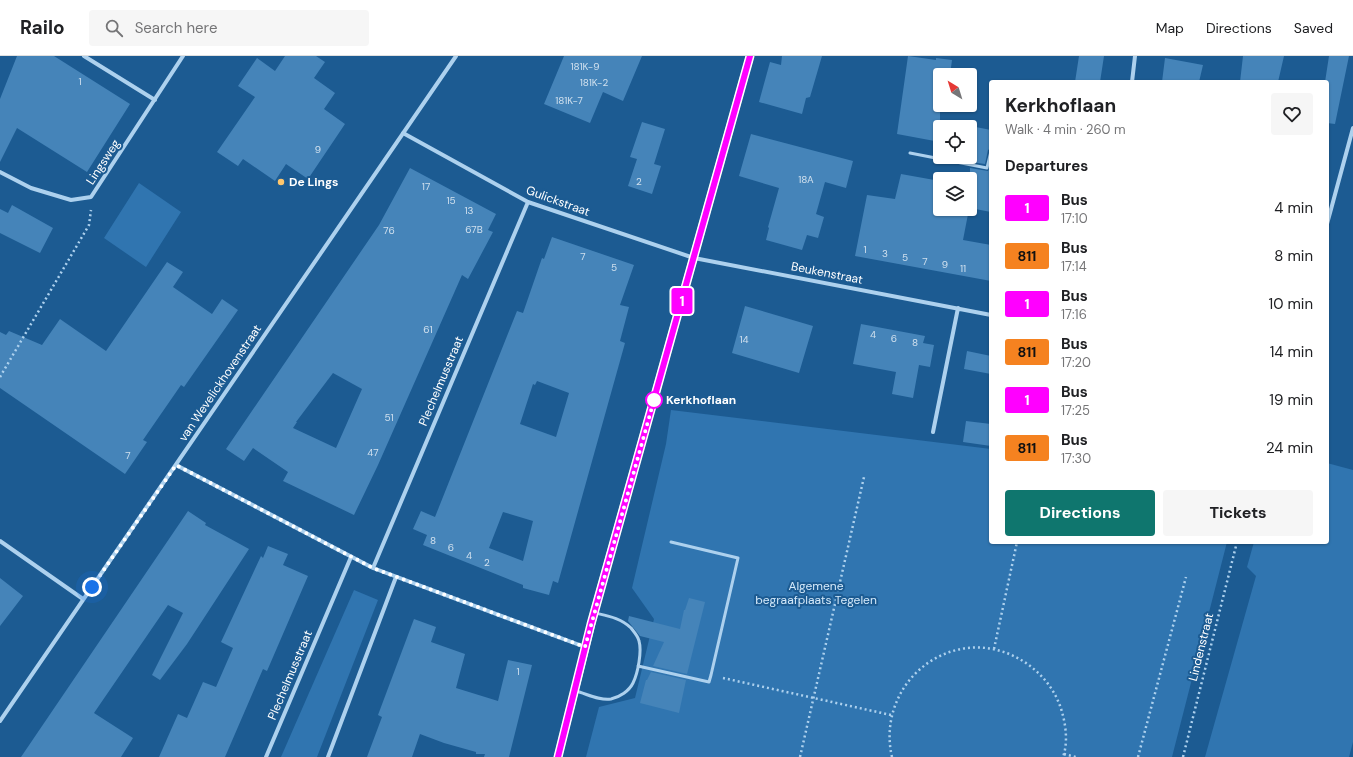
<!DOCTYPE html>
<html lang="en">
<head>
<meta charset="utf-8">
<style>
  :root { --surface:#fff; --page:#f6f6f6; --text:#202124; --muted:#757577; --line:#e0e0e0; --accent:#0f766e }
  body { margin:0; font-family:"DM Sans",sans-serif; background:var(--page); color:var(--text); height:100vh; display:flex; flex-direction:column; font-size:15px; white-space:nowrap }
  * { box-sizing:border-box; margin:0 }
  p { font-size:13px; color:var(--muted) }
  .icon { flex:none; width:22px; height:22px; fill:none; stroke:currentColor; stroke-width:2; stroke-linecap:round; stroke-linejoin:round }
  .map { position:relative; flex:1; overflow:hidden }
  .panel { position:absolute; left:989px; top:24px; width:340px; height:464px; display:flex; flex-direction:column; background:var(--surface); border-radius:4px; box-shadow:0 1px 3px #0004 }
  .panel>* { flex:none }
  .badge { padding:0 8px; border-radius:3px; font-size:14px; line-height:26px }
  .needle { width:26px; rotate:322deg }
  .buttons { position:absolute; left:933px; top:12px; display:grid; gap:8px }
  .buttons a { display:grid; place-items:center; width:44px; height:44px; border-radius:4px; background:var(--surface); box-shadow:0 1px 3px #0004; font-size:20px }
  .you { position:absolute; width:20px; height:20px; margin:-10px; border:3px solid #fff; border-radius:50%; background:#1a73e8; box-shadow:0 0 0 6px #1a73e833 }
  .map>.badge { position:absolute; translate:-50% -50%; box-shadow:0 0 0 2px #fff }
  h2 { padding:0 16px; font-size:15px; line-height:36px }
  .round { display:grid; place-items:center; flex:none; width:42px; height:42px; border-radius:4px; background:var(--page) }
  .head { display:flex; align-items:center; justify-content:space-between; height:68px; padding:0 16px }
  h1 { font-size:19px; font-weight:700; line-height:30px }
  .button { display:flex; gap:8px; margin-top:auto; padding:8px 16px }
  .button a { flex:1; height:46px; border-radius:4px; background:var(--accent); color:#fff; font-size:16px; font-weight:700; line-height:46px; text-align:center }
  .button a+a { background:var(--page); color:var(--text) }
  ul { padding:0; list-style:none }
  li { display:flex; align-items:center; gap:12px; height:48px; padding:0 16px }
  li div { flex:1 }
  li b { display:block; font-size:15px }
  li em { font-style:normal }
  li .badge { min-width:44px; font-weight:700; text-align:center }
  header { display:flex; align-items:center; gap:24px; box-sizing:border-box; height:56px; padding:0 20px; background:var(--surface); border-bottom:1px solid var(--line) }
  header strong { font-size:19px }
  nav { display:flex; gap:22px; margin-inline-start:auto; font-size:14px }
  .search { width:280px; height:36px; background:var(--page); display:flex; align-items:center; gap:10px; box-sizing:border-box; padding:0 14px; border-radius:4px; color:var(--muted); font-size:15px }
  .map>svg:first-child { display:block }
</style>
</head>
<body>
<header>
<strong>Railo</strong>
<div class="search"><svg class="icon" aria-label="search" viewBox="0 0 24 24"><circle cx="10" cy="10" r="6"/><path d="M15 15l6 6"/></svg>Search here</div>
<nav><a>Map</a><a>Directions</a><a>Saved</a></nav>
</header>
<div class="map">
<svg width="1353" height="701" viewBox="0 0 1353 701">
  <rect width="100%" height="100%" fill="#1c5b92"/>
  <path fill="#3075b0" d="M139 127 181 156 146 211 104 182Z
    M671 354 991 393V486H1227L1172 701H586L599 651 635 642 654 563 632 532 666 388Z
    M1327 407 1353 414V686L1349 701H1205L1256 520 1247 511 1254 486H1327Z
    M354 534 378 544 317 701H281Z"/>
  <path fill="#4584b9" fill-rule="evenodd" d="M17 0H54L130 48 87 116 17 72 0 106V43Z
    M285 0H316L325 6 314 22 335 37 324 53 345 68 308 123 286 108 275 125 243 103 238 110 217 96 255 41 238 30 257 2 275 15Z
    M564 0H642L623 45 603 36 590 67 544 48Z
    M782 0H822L810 41 806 42 802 58 759 46 770 6 781 9Z
    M908 0 936 4V2L952 4 950 19H940V64L991 74V92L988 94 985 108 970 106V71H940V86L897 78Z
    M1079 0H1104L1100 26H1075Z
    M1243 0H1284L1278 26H1240Z
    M1329 0H1349L1335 68 1327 67V26H1325Z
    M1165 2 1203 9 1199 26H1162Z
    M642 66 665 73 654 108 661 110 652 138 628 130 637 103 630 101Z
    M751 78 853 105 846 132 825 126 816 158 824 161 818 182 807 179 802 194 766 184 769 172 768 171 779 132 739 120Z
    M991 108V156L970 152V112L988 115Z
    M410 112 496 158 488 174 493 176 468 223 462 219 378 409 354 459 283 425 288 416 253 392 244 405 226 393 379 169ZM333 317 362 333 336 392 293 372 297 366H296Z
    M901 118 940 125V153H969L963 184 991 189V225L855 200 867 139 895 143Z
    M12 149 53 172 40 197 0 177V153L8 157Z
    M552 181 634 209 620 249 629 251 620 285 625 287 558 527 553 525 549 539 523 532V529L423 489 427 479 413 473 421 455 435 461 517 255 523 257 542 202 544 203ZM537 325 569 337 556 381 520 368 533 328 535 329ZM503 456 533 465 523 505 489 492Z
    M167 206 183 216 173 231 212 258 222 243 238 254 184 331 181 329 143 384 147 386 125 418 0 332V276L6 279 9 275 42 289 60 263 106 295Z
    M745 250 813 270 799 317 732 297Z
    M861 268 925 280 923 287 934 289 930 311 919 309 913 342 892 338 896 316 853 308Z
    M967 295 991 300V318L964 313Z
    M966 365 991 368V390L963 386Z
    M188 455 206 467 205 469 249 493 187 588 160 624 152 619 183 557 168 549 94 657 133 682 121 701H21Z
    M268 490 288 498 283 509 308 520 267 615 263 613 225 701H159L178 658 187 662 203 626 216 631 233 592 221 586 261 500 263 502Z
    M0 522 23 540 0 570Z
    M689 542 705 546 687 618 653 610 664 586 640 580 628 565 629 560 680 573 684 554H685Z
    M414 563 436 571 431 586 465 598 456 632 498 645 508 604 532 609 509 701H484L485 698H476V696L444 687 420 678 412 701H367L382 661 378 659Z
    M651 616 686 624 679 657 640 647 646 624H647Z"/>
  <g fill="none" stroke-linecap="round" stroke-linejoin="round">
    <path stroke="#add1ee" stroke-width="2.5" stroke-dasharray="2 3" stroke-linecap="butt" d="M0 321 89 169 91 154
      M994 593 1017 486
      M723 622 891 659
      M1064 698 1076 701
      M800 701 864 421
      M892 701C880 650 914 599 967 592 1009 587 1051 616 1062 656 1066 670 1068 687 1063 701
      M1138 701 1186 521
      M1183 701 1237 486"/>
    <path stroke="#add1ee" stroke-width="3" d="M910 97 987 112 991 95
      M638 610 709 626 711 619 738 502 671 486
      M576 635C587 638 600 645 611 643 620 641 629 635 633 627 638 617 642 595 639 585 638 580 634 576 631 572 621 562 608 560 595 557"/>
    <path stroke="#add1ee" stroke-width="4" d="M84 0 155 44
      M1132 26 1135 0
      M403 77 528 146 694 202 991 259
      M0 116 31 132 71 144 91 141 183 0
      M1327 168 1353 72
      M933 376 958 252
      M176 409 373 512 585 591
      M0 485 83 543
      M373 512 528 146
      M0 665 456 0
      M266 701 351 501
      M328 701 396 521"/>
    <path stroke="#dbebfa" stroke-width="8" d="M558 701 594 557 750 0"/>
  </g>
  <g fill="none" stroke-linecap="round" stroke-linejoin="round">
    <g stroke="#fff" stroke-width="9">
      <path id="line" d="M558 701 591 568 750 0"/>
    </g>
    <use href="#line" stroke="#f0f" stroke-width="6"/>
    <path stroke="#fff" stroke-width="4" stroke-dasharray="0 7.2" d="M92 531 176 409 373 512 585 591 654 344"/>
  </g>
  <circle fill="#fec66c" stroke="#1c5b92" stroke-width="1.5" cx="281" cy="126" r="4"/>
  <circle fill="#fff" stroke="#f0f" stroke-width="2" cx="654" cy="344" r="8"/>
  <g text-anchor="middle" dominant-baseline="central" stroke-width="4" stroke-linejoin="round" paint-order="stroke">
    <g font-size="10" fill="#d0e0ee">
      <text x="585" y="10">181K-9</text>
      <text x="80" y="25">1</text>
      <text x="594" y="26">181K-2</text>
      <text x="569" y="44">181K-7</text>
      <text x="318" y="93">9</text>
      <text x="806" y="123">18A</text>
      <text x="639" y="125">2</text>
      <text x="426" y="130">17</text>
      <text x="451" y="144">15</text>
      <text x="469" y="154">13</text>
      <text x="474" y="173">67B</text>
      <text x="389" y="174">76</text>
      <text x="865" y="193">1</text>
      <text x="885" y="197">3</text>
      <text x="583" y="200">7</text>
      <text x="905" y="201">5</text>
      <text x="925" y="205">7</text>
      <text x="945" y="208">9</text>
      <text x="614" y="211">5</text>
      <text x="963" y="212">11</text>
      <text x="428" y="273">61</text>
      <text x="873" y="278">4</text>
      <text x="894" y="282">6</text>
      <text x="744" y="283">14</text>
      <text x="915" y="286">8</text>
      <text x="389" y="361">51</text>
      <text x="373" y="396">47</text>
      <text x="128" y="399">7</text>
      <text x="433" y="484">8</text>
      <text x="451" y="491">6</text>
      <text x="469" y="499">4</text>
      <text x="487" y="506">2</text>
      <text x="518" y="615">1</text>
    </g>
    <g font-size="12" fill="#fff" stroke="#1c5b92">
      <text transform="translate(103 106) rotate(-57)">Lingsweg</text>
      <text transform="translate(558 145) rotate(20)">Gulickstraat</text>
      <text transform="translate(827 217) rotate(11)">Beukenstraat</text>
      <text transform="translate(441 325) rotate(-67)">Plechelmusstraat</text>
      <text transform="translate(220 327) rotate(-56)">van Wevelickhovenstraat</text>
      <text transform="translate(1201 591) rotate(-76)">Lindenstraat</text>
      <text transform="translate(290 619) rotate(-67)">Plechelmusstraat</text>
    </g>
    <g font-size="12" font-weight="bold" fill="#fff" stroke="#1c5b92" text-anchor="start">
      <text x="289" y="126">De Lings</text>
    </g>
    <g font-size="12" font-weight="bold" fill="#fff" stroke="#1c5b92" text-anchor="start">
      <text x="666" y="344">Kerkhoflaan</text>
    </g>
    <g font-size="12" fill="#d4e9fa" stroke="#1c5b92">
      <text x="816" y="530">Algemene<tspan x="816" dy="14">begraafplaats Tegelen</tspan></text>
    </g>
  </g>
</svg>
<div class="buttons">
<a><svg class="needle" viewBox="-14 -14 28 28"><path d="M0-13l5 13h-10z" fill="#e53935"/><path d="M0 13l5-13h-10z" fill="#757577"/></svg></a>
<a><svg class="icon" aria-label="locate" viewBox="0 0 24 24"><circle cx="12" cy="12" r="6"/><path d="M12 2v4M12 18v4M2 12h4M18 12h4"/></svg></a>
<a><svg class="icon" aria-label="layers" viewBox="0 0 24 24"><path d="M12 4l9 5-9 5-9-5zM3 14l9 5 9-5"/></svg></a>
</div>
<div class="you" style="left:92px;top:531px"></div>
<b class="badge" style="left:682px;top:245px;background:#f0f;color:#fff">1</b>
<section class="panel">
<div class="head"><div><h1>Kerkhoflaan</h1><p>Walk · 4 min · 260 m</p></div><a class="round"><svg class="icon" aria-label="heart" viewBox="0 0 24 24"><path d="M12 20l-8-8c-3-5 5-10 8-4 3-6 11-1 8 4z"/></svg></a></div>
<h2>Departures</h2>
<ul>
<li><span class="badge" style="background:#f0f;color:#fff">1</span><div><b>Bus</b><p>17:10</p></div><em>4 min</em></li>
<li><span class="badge" style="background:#f58220;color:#111">811</span><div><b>Bus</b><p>17:14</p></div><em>8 min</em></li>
<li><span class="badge" style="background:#f0f;color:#fff">1</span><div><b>Bus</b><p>17:16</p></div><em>10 min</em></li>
<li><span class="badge" style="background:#f58220;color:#111">811</span><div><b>Bus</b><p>17:20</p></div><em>14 min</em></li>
<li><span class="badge" style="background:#f0f;color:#fff">1</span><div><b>Bus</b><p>17:25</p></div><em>19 min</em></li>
<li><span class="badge" style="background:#f58220;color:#111">811</span><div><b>Bus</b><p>17:30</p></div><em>24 min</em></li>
</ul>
<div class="button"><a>Directions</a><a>Tickets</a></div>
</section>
</div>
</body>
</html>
